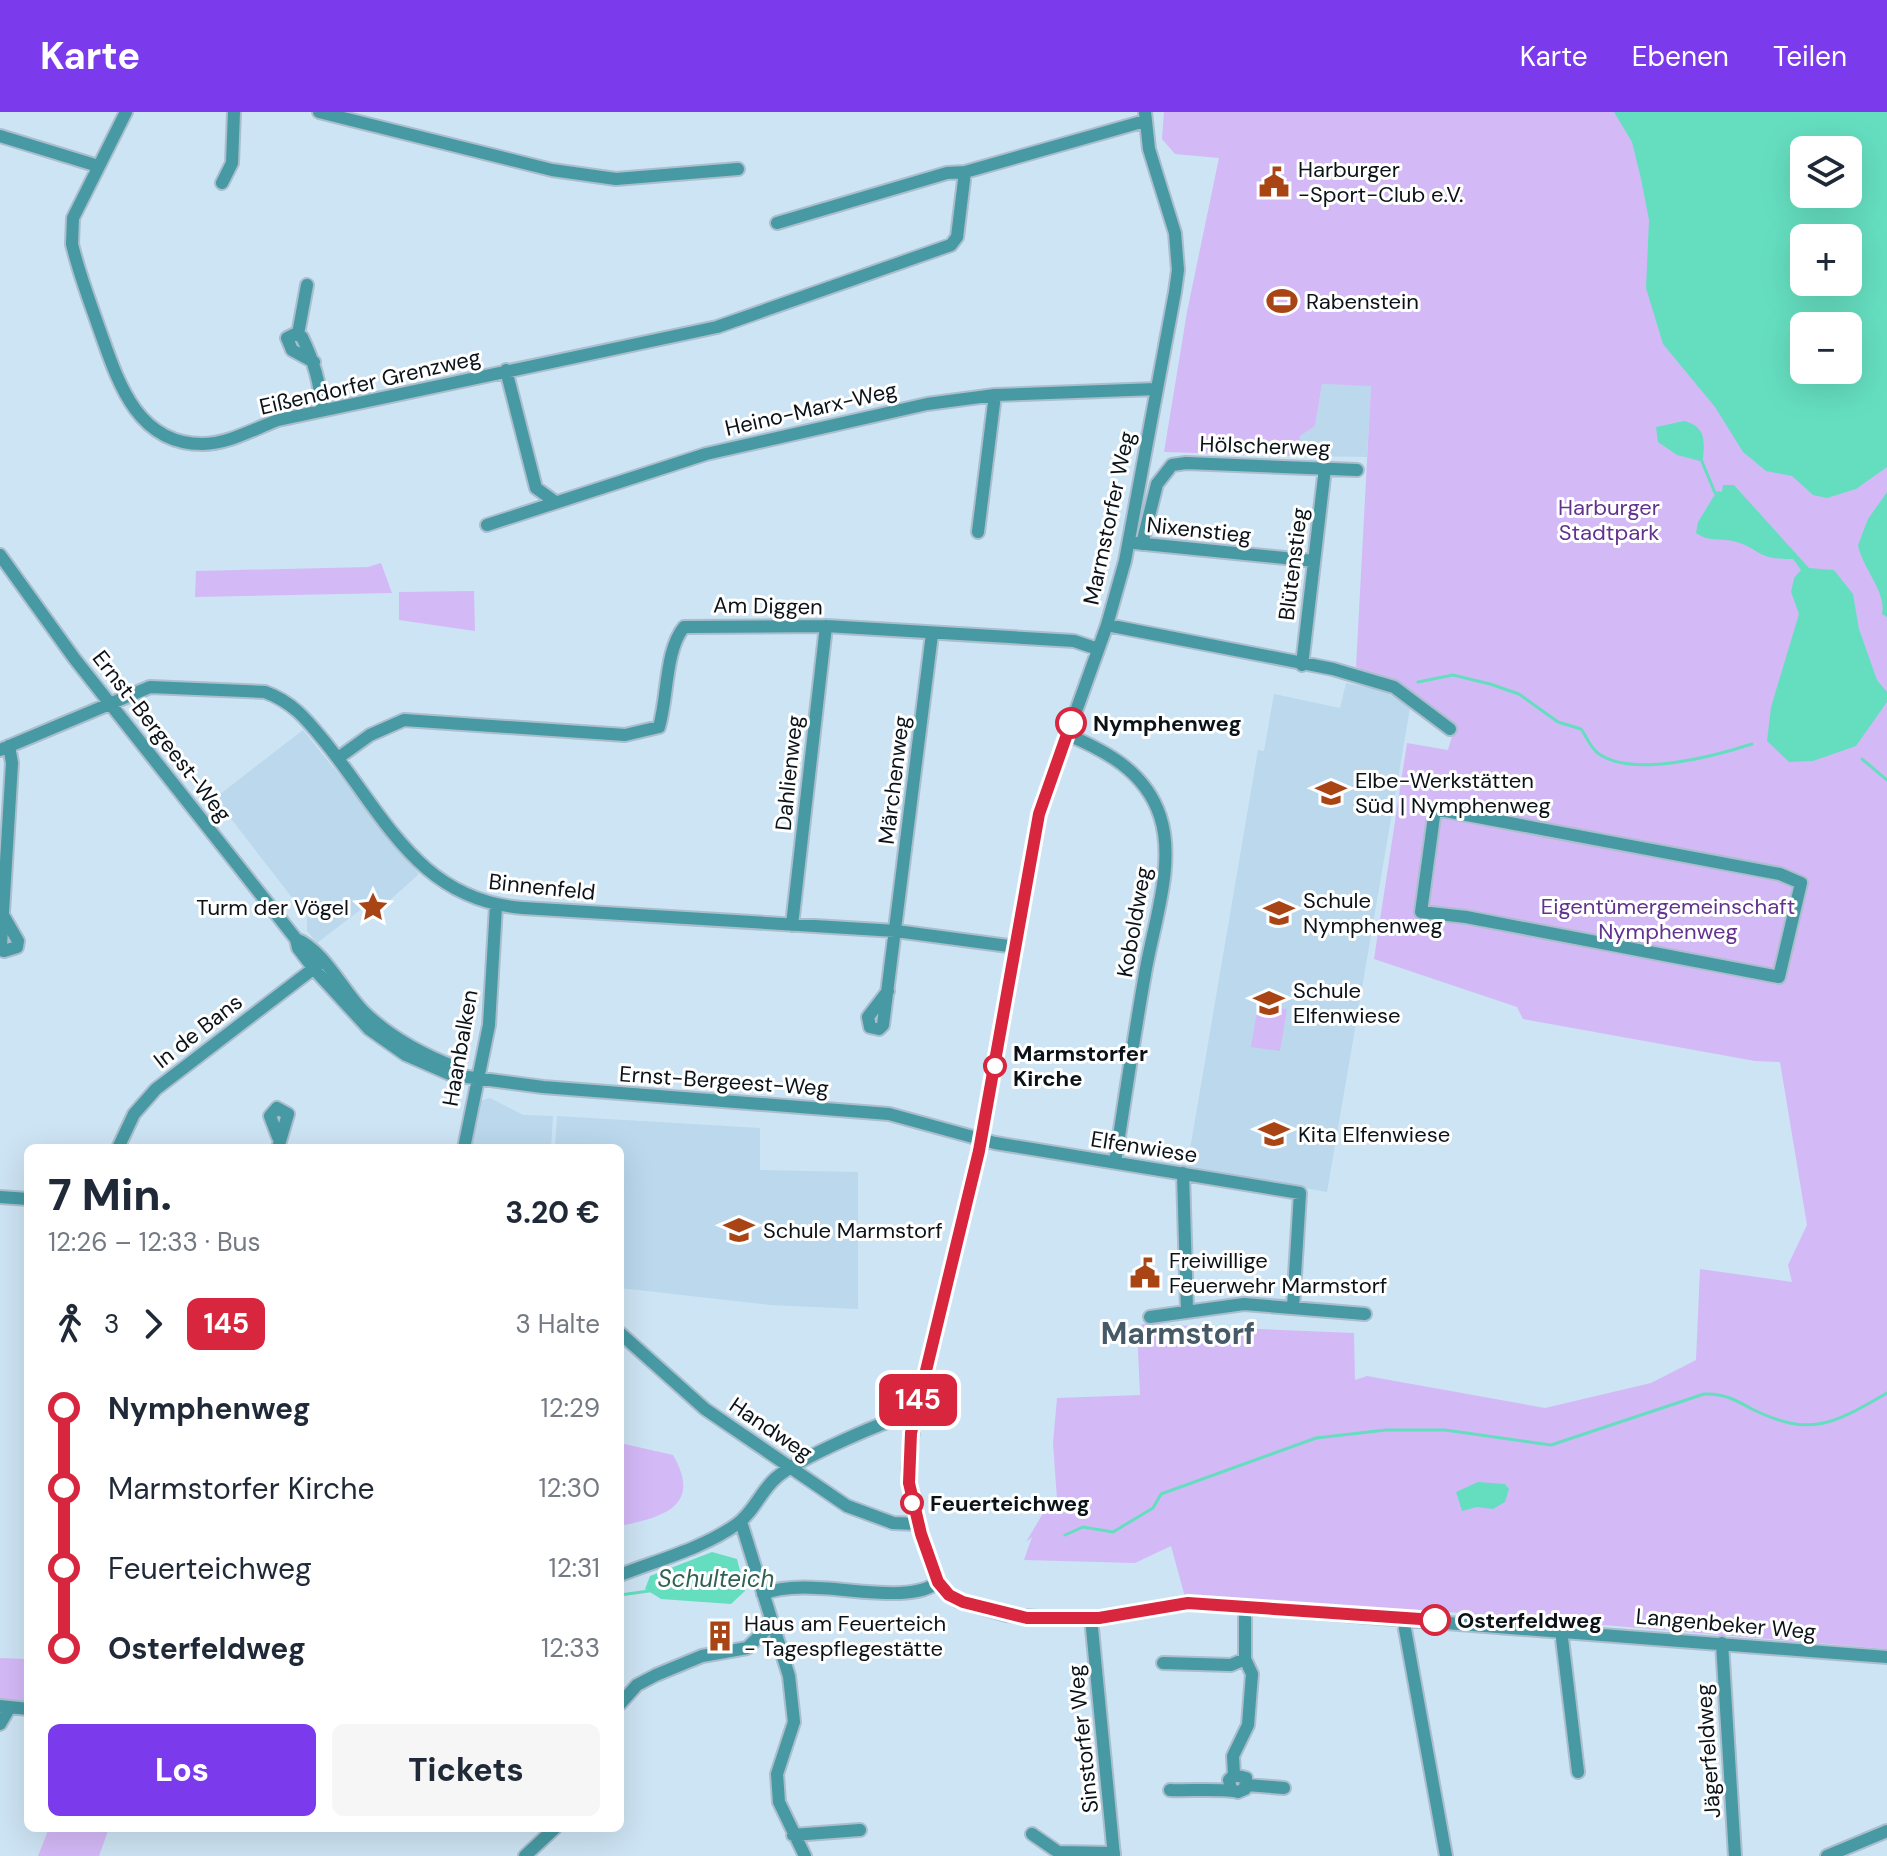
<!DOCTYPE html>
<html lang="de">
<head>
<meta charset="utf-8">
<style>
  :root { --surface:#fff; --page:#f6f6f7; --text:#1f2937; --muted:#747a83; --accent:#7c3aed }
  body { margin:0; font-family:"DM Sans",sans-serif; background:var(--page); color:var(--text); height:100vh; display:flex; flex-direction:column; font-size:30px; white-space:nowrap }
  * { box-sizing:border-box; margin:0 }
  p { font-size:26px; color:var(--muted) }
  .icon { flex:none; width:44px; height:44px; fill:none; stroke:currentColor; stroke-width:2; stroke-linecap:round; stroke-linejoin:round }
  .map { position:relative; flex:1; overflow:hidden }
  .details { position:absolute; left:24px; top:1032px; width:600px; height:688px; display:flex; flex-direction:column; background:var(--surface); border-radius:12px; box-shadow:0 8px 32px #0002 }
  .details>* { flex:none }
  .badge { padding:0 16px; border-radius:12px; font-size:28px; line-height:52px }
  .tools { position:absolute; left:1790px; top:24px; display:grid; gap:16px }
  .tools a { display:grid; place-items:center; width:72px; height:72px; border-radius:12px; background:var(--surface); box-shadow:0 8px 32px #0002; font-size:40px }
  .map>.badge { position:absolute; translate:-50% -50%; box-shadow:0 0 0 4px #fff }
  .legs { display:flex; align-items:center; gap:12px; height:88px; padding:0 24px; font-size:26px }
  .legs p { margin-inline-start:auto }
  .head { display:flex; align-items:center; justify-content:space-between; height:136px; padding:0 24px }
  h1 { font-size:44px; font-weight:800; line-height:60px }
  .primary-button { display:flex; gap:16px; margin-top:auto; padding:16px 24px }
  .primary-button a { flex:1; height:92px; border-radius:12px; background:var(--accent); color:#fff; font-size:32px; font-weight:800; line-height:92px; text-align:center }
  .primary-button a+a { background:var(--page); color:var(--text) }
  ul { padding:0 24px; list-style:none }
  li { display:flex; align-items:center; gap:28px; height:80px; font-size:30px }
  li i { display:grid; place-items:center; width:12px; height:100%; margin:0 10px; background:currentColor }
  li i::after { content:''; width:20px; height:20px; margin:-10px; border:6px solid; border-radius:50%; background:var(--surface) }
  li p { margin-inline-start:auto }
  li:first-child i { background:linear-gradient(#0000 50%,currentColor 0) }
  li:last-child i { background:linear-gradient(currentColor 50%,#0000 0) }
  header { display:flex; align-items:center; gap:48px; box-sizing:border-box; height:112px; padding:0 40px; background:var(--accent); color:#fff }
  header strong { font-size:38px }
  nav { display:flex; gap:44px; margin-inline-start:auto; font-size:28px }
  .map>svg:first-child { display:block }
</style>
</head>
<body>
<header>
<strong>Karte</strong>
<nav><a>Karte</a><a>Ebenen</a><a>Teilen</a></nav>
</header>
<div class="map">
<svg width="1887" height="1744" viewBox="0 0 1887 1744">
  <rect width="100%" height="100%" fill="#cde4f4"/>
  <path fill="#bbd8ed" d="M1322 272 1371 273 1367 345 1300 344V324L1315 314Z
    M1346 571 1384 579 1410 596 1327 1080 1187 1055 1258 638 1264 639 1274 582 1340 596Z
    M303 618 419 762 390 788 368 792 317 831 307 819V805L215 686Z
    M490 986 523 1003 553 1004 551 1036H470L477 990Z
    M557 1004 760 1016V1058L858 1060V1197L770 1193 620 1176V1036H555Z"/>
  <path fill="#d4b9f7" fill-rule="evenodd" d="M1164 0H1887V1537L1449 1500 1185 1485 1171 1434 1135 1451 1024 1448 1032 1425 1026 1430 1042 1403 1057 1387 1053 1331 1057 1286 1140 1283 1137 1217 1143 1212 1354 1221 1355 1268 1367 1264 1545 1296 1651 1271 1696 1248 1700 1157 1792 1170 1788 1153 1807 1113 1780 950 1755 949 1523 907 1517 895 1374 847 1407 631 1448 638 1453 621 1393 570 1356 555 1371 274 1322 272 1315 314 1300 324V344L1164 340 1187 200 1219 46 1175 42 1162 27ZM1804 38H1848V82H1804ZM1804 126H1848V170H1804ZM1804 214H1848V258H1804Z
    M381 451 392 481 195 485 196 459 368 455Z
    M474 479 475 519 399 508V480Z
    M1258 893 1287 897 1280 939 1251 935Z
    M620 1331 673 1343C703 1395 662 1405 620 1414Z
    M0 1546 28 1547V1597L0 1594Z
    M49 1716H109L99 1744H38Z"/>
  <path fill="#65dec0" fill-rule="evenodd" d="M1614 0H1887V355L1856 377 1827 386 1813 383 1792 364 1766 359 1743 340 1715 295 1663 232 1646 176 1649 108 1641 67 1632 30ZM1804 38H1848V82H1804ZM1804 126H1848V170H1804ZM1848 214V258H1804V214Z
    M1684 309C1705 314 1705 328 1703 346L1700 349 1677 343 1658 330 1656 315Z
    M1723 373H1734L1809 456 1834 458 1853 482 1859 517 1877 568 1887 580V590L1856 634 1813 649 1789 650 1767 629 1771 595 1799 502 1791 480 1794 466 1801 458 1793 447C1755 448 1761 436 1733 429 1720 426 1708 430 1696 421L1698 410 1717 379 1722 380Z
    M1887 380V505L1882 502C1887 480 1862 456 1858 433L1868 407Z
    M1478 1370 1505 1372 1509 1377 1505 1390 1493 1397 1477 1395 1462 1399 1456 1380Z
    M712 1440 737 1447 745 1479 731 1492 661 1487 645 1477 650 1464Z"/>
  <g fill="none" stroke-linecap="round" stroke-linejoin="round">
    <path stroke="#65dec0" stroke-width="3" d="M1701 347 1715 381
      M1418 570 1453 563 1490 572 1519 582 1558 610 1581 617C1587 625 1590 636 1599 642 1634 666 1715 644 1752 632
      M1862 647 1887 668
      M1065 1423 1083 1415 1113 1420 1153 1396 1161 1382 1316 1326 1386 1318H1445L1551 1333 1704 1282C1723 1281 1736 1288 1752 1297 1811 1326 1833 1312 1887 1281
      M620 1483 649 1479"/>
    <g stroke="#aabecd" stroke-width="16">
      <path id="minor" d="M126 0 73 106 72 132C79 162 90 190 100 219 118 270 137 332 202 332 228 332 254 317 278 308L717 215 951 133 957 125 965 60 1145 9
        M319 0 552 58 616 67 738 57
        M1145 0 1149 37 1175 121 1178 158 1175 180 1125 449 1107 513 1039 702 982 1025 915 1302 908 1357 912 1389 934 1462 946 1480 958 1489 1007 1503 1066 1507 1099 1506 1188 1491 1887 1545
        M0 24 98 54
        M222 71 232 51 234 0
        M777 111 947 61 965 60
        M298 222 307 173
        M314 250 292 238 287 226 295 222 302 225C314 250 320 270 322 298
        M506 258 536 376 554 389
        M487 413 706 342 927 292 995 283 1156 277
        M978 420 995 283
        M1135 431 1314 449
        M1142 432 1157 372 1172 353 1186 351 1357 358
        M0 443 74 546 296 827 298 836 314 857 369 917 406 943 452 963 543 975 889 1002 995 1031 1300 1081 1293 1196
        M1107 513 1333 557 1394 575 1450 617
        M1302 553 1325 356
        M1066 622C1106 639 1145 659 1160 704 1176 752 1153 813 1145 862 1134 924 1125 987 1115 1050
        M0 638 150 575 265 580C293 590 307 608 325 630 385 704 418 788 523 796L896 819 1016 835
        M338 646 370 623 404 608 625 623 659 615C668 584 665 538 684 515L826 514 1074 529 1098 537
        M1435 697 1780 762 1801 771 1779 865 1466 805 1421 800Z
        M3 803 18 829 17 835 4 839 1 833 12 651 9 634
        M792 813 826 514
        M296 827C324 838 343 879 364 900 390 925 421 942 455 955L461 962
        M888 879 868 905 870 915 879 917 883 913 932 522
        M118 1036 134 1002 156 977 322 850
        M278 1036 288 1002 277 996 270 1004 278 1025
        M464 1036 489 913 496 794
        M1183 1061 1187 1198
        M0 1085 28 1087
        M1150 1205 1244 1192 1365 1202
        M620 1221 705 1297 847 1394 893 1411 918 1412
        M741 1410 789 1564 794 1610 777 1662 779 1690 805 1744
        M620 1463C658 1448 704 1436 737 1412 754 1400 761 1378 777 1365 798 1347 888 1306 915 1302
        M763 1482C811 1462 903 1498 938 1470
        M1091 1506 1114 1744
        M1403 1506 1446 1744
        M1561 1518 1578 1660
        M1722 1531 1735 1744
        M1163 1551 1231 1553 1245 1547
        M620 1592 637 1573 656 1563 702 1544 747 1536 773 1511
        M0 1594 28 1597
        M0 1612 10 1595
        M1234 1663 1233 1644 1248 1613 1252 1562 1245 1547V1495
        M1247 1673 1284 1676
        M1170 1678C1186 1679 1227 1676 1238 1680L1245 1677 1246 1666 1234 1663 1229 1668 1231 1677
        M1032 1722 1058 1740 1114 1741
        M793 1723 860 1718
        M525 1744 555 1716
        M1827 1744 1887 1719"/>
    </g>
    <use href="#minor" stroke="#4799a3" stroke-width="12"/>
  </g>
  <g fill="none" stroke-linecap="round" stroke-linejoin="round">
    <g stroke="#fff" stroke-width="18">
      <path id="line-1" d="M1071 611 1039 702 979 1039 911 1321 909 1371 921 1422 938 1470 949 1483 963 1490 1027 1506H1099L1188 1491 1435 1508"/>
    </g>
    <use href="#line-1" stroke="#d7263d" stroke-width="12"/>
  </g>
  <defs>
    <g id="civic-bare" transform="scale(2.4)"><path d="M-.6-6.5H3V-4.5H.6V-3L4-1V1h2V6H-6V1h2V-1L-.6-3ZM-1.2 2.5V6h2.4V2.5Z" fill="#a94414" stroke="#fff" stroke-width="2.5" paint-order="stroke"/></g>
    <g id="stadium-bare" transform="scale(2.4)"><path d="M0-5a6.5 5 0 1 0 0 10a6.5 5 0 1 0 0-10ZM-3.5-1.8h7v3.6h-7Z" fill="#a94414" stroke="#fff" stroke-width="2.5" paint-order="stroke"/></g>
    <g id="school-bare" transform="scale(2.4)"><path d="M0-5L7-2L0 1L-7-2ZM-4 1L0 2.5L4 1V4Q0 6-4 4Z" fill="#a94414" stroke="#fff" stroke-width="2.5" paint-order="stroke"/></g>
    <g id="sight-bare" transform="scale(2.4)"><path d="M0-6L1.8-2.2L6-1.7L2.9 1.2L3.7 5.4L0 3.3L-3.7 5.4L-2.9 1.2L-6-1.7L-1.8-2.2Z" fill="#a94414" stroke="#fff" stroke-width="2.5" paint-order="stroke"/></g>
    <g id="building-bare" transform="scale(2.4)"><path d="M-4-6H4V6H1V3H-1V6H-4ZM-2.5-4.3h1.7v1.8h-1.7ZM.8-4.3h1.7v1.8H.8ZM-2.5-1h1.7V.8h-1.7ZM.8-1h1.7V.8H.8Z" fill="#a94414" stroke="#fff" stroke-width="2.5" paint-order="stroke"/></g>
  </defs>
  <g fill-rule="evenodd">
    <use href="#civic-bare" x="1274" y="70"/>
    <use href="#stadium-bare" x="1282" y="189"/>
    <use href="#school-bare" x="1331" y="681"/>
    <use href="#sight-bare" x="373" y="795"/>
    <use href="#school-bare" x="1279" y="801"/>
    <use href="#school-bare" x="1269" y="891"/>
    <use href="#school-bare" x="1274" y="1022"/>
    <use href="#school-bare" x="739" y="1118"/>
    <use href="#civic-bare" x="1145" y="1161"/>
    <use href="#building-bare" x="720" y="1524"/>
  </g>
  <g fill="#fff" stroke="#d7263d" stroke-width="4">
    <circle cx="1071" cy="611" r="14"/>
    <circle cx="995" cy="954" r="10"/>
    <circle cx="912" cy="1391" r="10"/>
    <circle cx="1435" cy="1508" r="14"/>
  </g>
  <g text-anchor="middle" dominant-baseline="central" stroke-width="6" stroke-linejoin="round" paint-order="stroke">
    <g font-size="22" fill="#0b1319" stroke="#fff" text-anchor="start">
      <text x="1298" y="57">Harburger<tspan x="1298" dy="25">-Sport-Club e.V.</tspan></text>
      <text x="1306" y="189">Rabenstein</text>
      <text x="1355" y="668">Elbe-Werkstätten<tspan x="1355" dy="25">Süd | Nymphenweg</tspan></text>
      <text x="1303" y="788">Schule<tspan x="1303" dy="25">Nymphenweg</tspan></text>
      <text x="349" y="795" text-anchor="end">Turm der Vögel</text>
      <text x="1293" y="878">Schule<tspan x="1293" dy="25">Elfenwiese</tspan></text>
      <text x="1298" y="1022">Kita Elfenwiese</text>
      <text x="763" y="1118">Schule Marmstorf</text>
      <text x="1169" y="1148">Freiwillige<tspan x="1169" dy="25">Feuerwehr Marmstorf</tspan></text>
      <text x="744" y="1511">Haus am Feuerteich<tspan x="744" dy="25">- Tagespflegestätte</tspan></text>
    </g>
    <g font-size="22" fill="#0b1319" stroke="#fff">
      <text transform="translate(370 270) rotate(-13)">Eißendorfer Grenzweg</text>
      <text transform="translate(811 297) rotate(-13)">Heino-Marx-Weg</text>
      <text transform="translate(1265 334) rotate(2)">Hölscherweg</text>
      <text transform="translate(1109 406) rotate(-78)">Marmstorfer Weg</text>
      <text transform="translate(1199 418) rotate(6)">Nixenstieg</text>
      <text transform="translate(1293 452) rotate(-83)">Blütenstieg</text>
      <text transform="translate(768 494) rotate(1)">Am Diggen</text>
      <text transform="translate(162 624) rotate(52)">Ernst-Bergeest-Weg</text>
      <text transform="translate(789 661) rotate(-84)">Dahlienweg</text>
      <text transform="translate(894 668) rotate(-83)">Märchenweg</text>
      <text transform="translate(542 775) rotate(6)">Binnenfeld</text>
      <text transform="translate(1134 810) rotate(-80)">Koboldweg</text>
      <text transform="translate(198 919) rotate(-38)">In de Bans</text>
      <text transform="translate(460 936) rotate(-80)">Haanbalken</text>
      <text transform="translate(724 969) rotate(4)">Ernst-Bergeest-Weg</text>
      <text transform="translate(1144 1035) rotate(9)">Elfenwiese</text>
      <text transform="translate(771 1317) rotate(34)">Handweg</text>
      <text transform="translate(1726 1512) rotate(5)">Langenbeker Weg</text>
      <text transform="translate(1083 1627) rotate(-96)">Sinstorfer Weg</text>
      <text transform="translate(1708 1639) rotate(-94)">Jägerfeldweg</text>
    </g>
    <g font-size="22" fill="#62328f" stroke="#fff">
      <text x="1609" y="395">Harburger<tspan x="1609" dy="25">Stadtpark</tspan></text>
      <text x="1668" y="794">Eigentümergemeinschaft<tspan x="1668" dy="25">Nymphenweg</tspan></text>
    </g>
    <g font-size="22" font-weight="bold" fill="#0b1319" stroke="#fff" text-anchor="start">
      <text x="1093" y="611">Nymphenweg</text>
      <text x="1013" y="941">Marmstorfer<tspan x="1013" dy="25">Kirche</tspan></text>
      <text x="930" y="1391">Feuerteichweg</text>
      <text x="1457" y="1508">Osterfeldweg</text>
    </g>
    <g font-size="24" font-style="italic" fill="#2f6254" stroke="#fff">
      <text x="716" y="1466">Schulteich</text>
    </g>
    <g font-size="30" font-weight="bold" fill="#455966" stroke="#fff">
      <text x="1178" y="1221">Marmstorf</text>
    </g>
  </g>
</svg>
<div class="tools">
<a><svg class="icon" aria-label="layers" viewBox="0 0 24 24"><path d="M12 4l9 5-9 5-9-5zM3 14l9 5 9-5"/></svg></a>
<a>+</a>
<a>−</a>
</div>
<b class="badge" style="left:918px;top:1288px;background:#d7263d;color:#fff">145</b>
<section class="details">
<div class="head"><div><h1>7 Min.</h1><p>12:26 – 12:33 · Bus</p></div><b>3.20 €</b></div>
<div class="legs"><svg class="icon" aria-label="walk" viewBox="0 0 24 24"><circle cx="13" cy="4" r="2"/><path d="M13 8l-2 6 4 7M11 14l-3 7M7 12l3-4h3l4 4"/></svg>3<svg class="icon" aria-label="forward" viewBox="0 0 24 24"><path d="M9 5l7 7-7 7"/></svg><b class="badge" style="background:#d7263d;color:#fff">145</b><p>3 Halte</p></div>
<ul>
<li><i style="color:#d7263d"></i><b>Nymphenweg</b><p>12:29</p></li>
<li><i style="color:#d7263d"></i><span>Marmstorfer Kirche</span><p>12:30</p></li>
<li><i style="color:#d7263d"></i><span>Feuerteichweg</span><p>12:31</p></li>
<li><i style="color:#d7263d"></i><b>Osterfeldweg</b><p>12:33</p></li>
</ul>
<div class="primary-button"><a>Los</a><a>Tickets</a></div>
</section>
</div>
</body>
</html>
